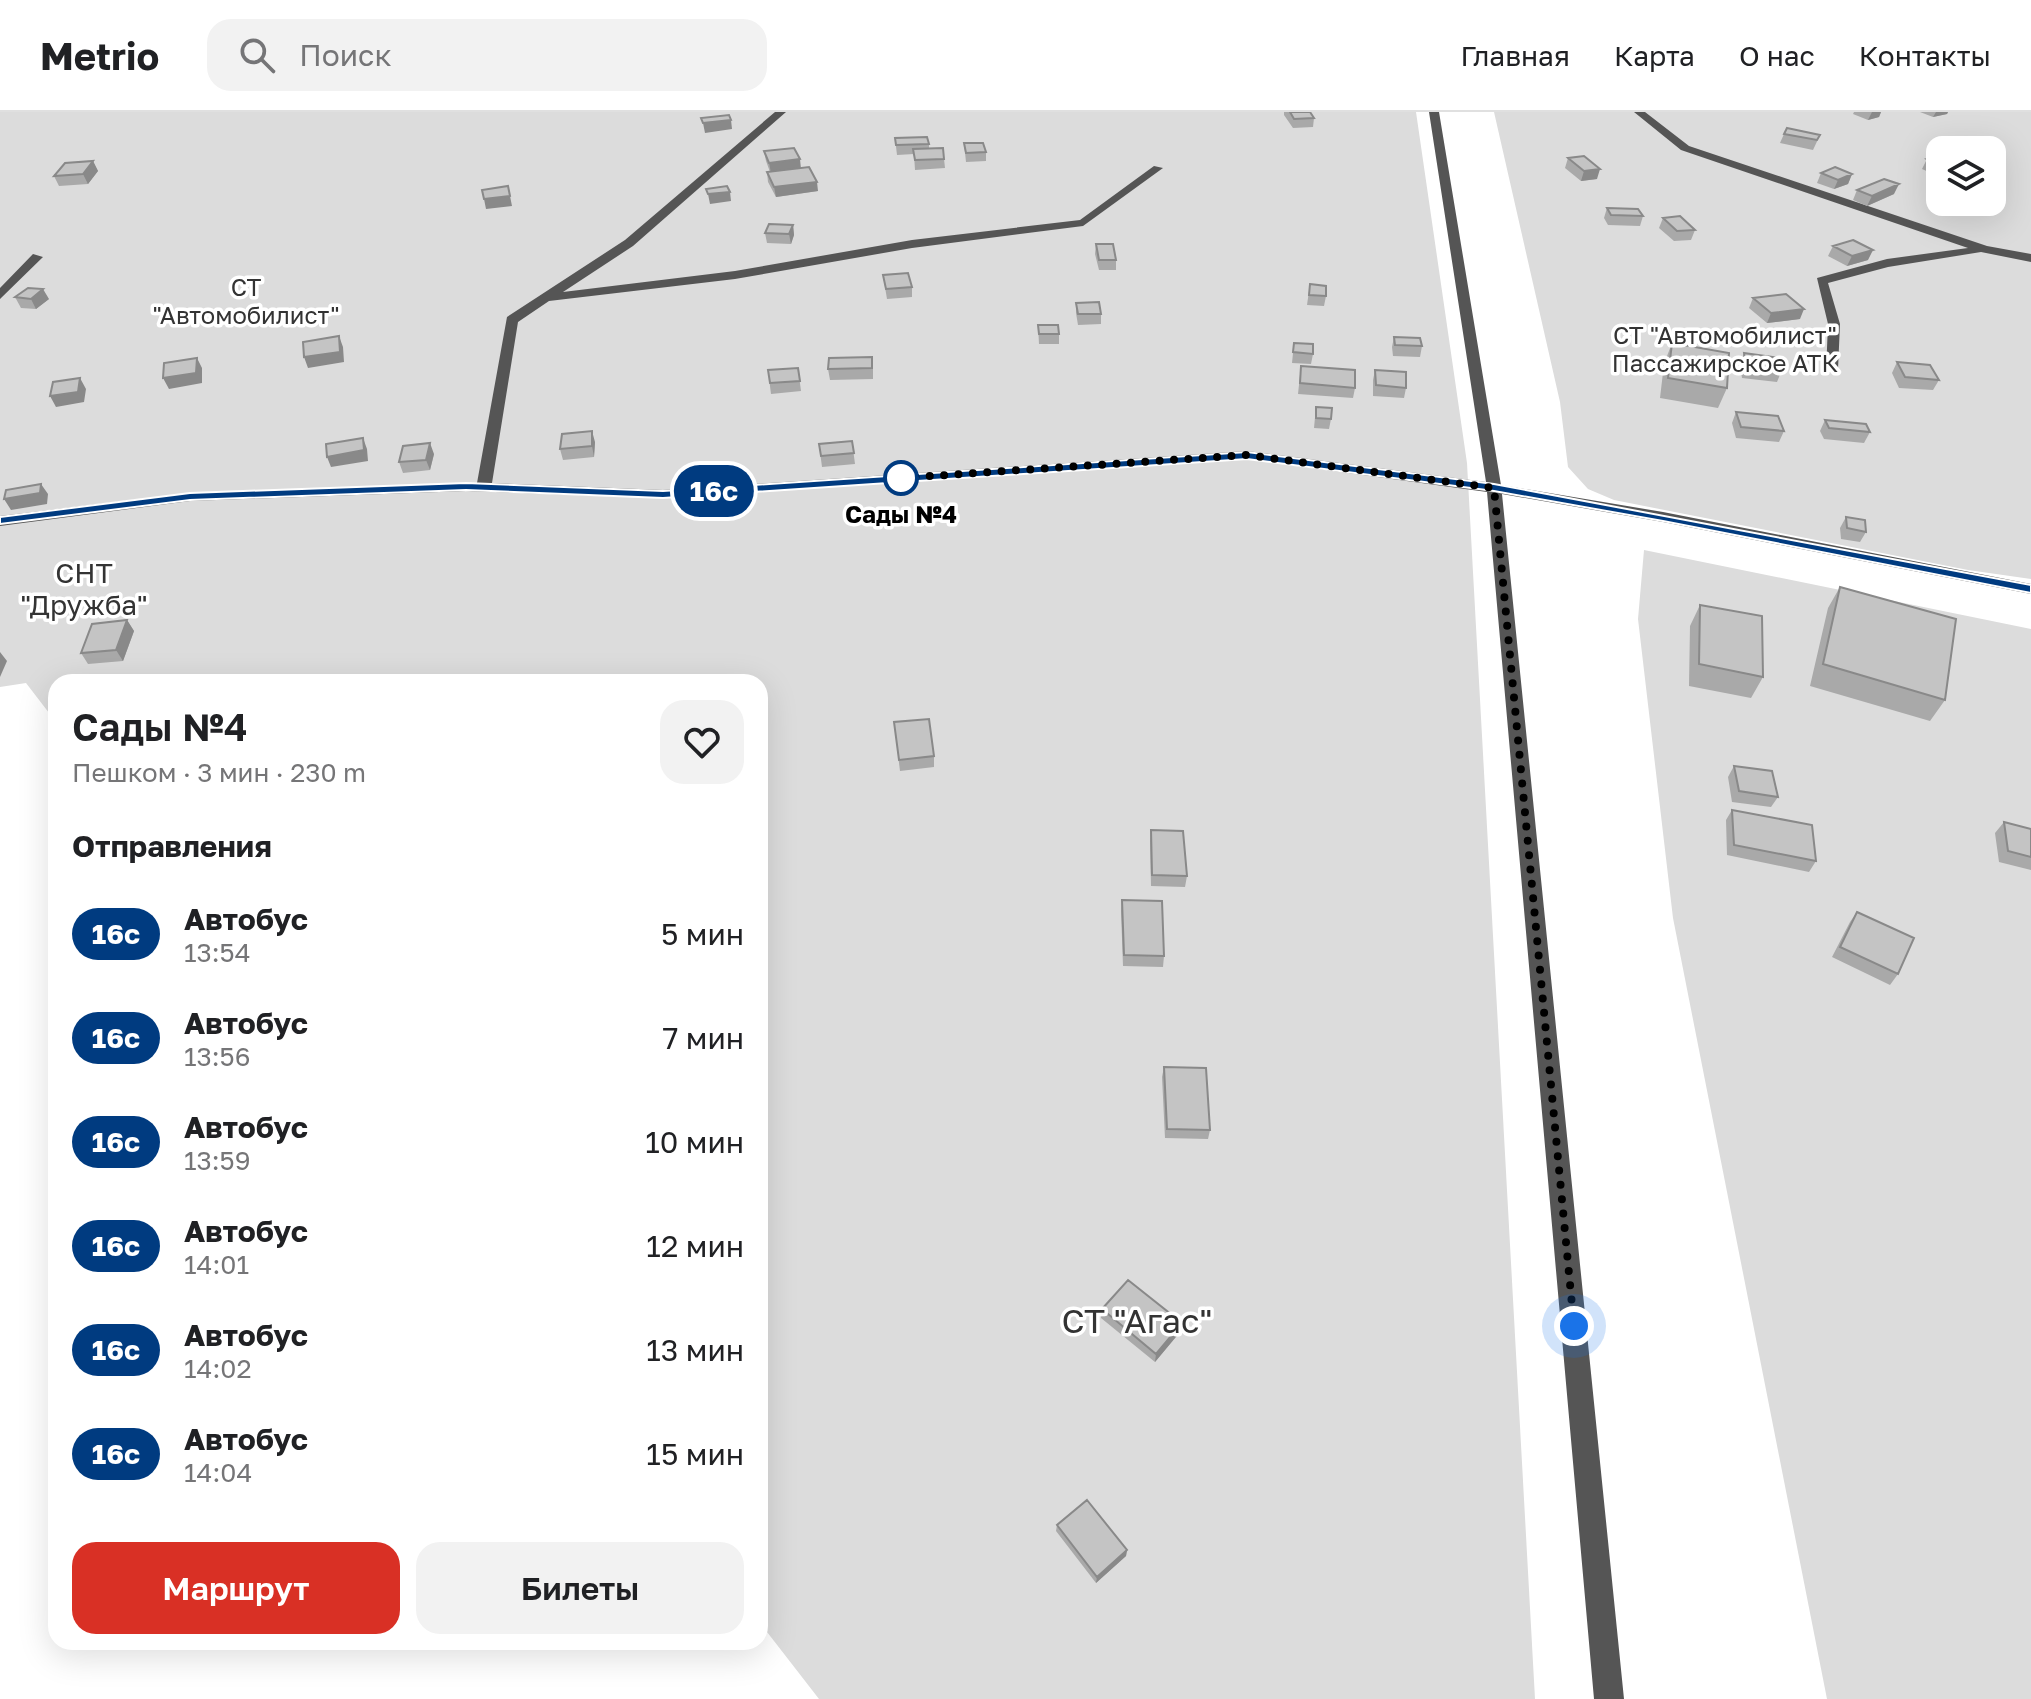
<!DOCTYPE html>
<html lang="ru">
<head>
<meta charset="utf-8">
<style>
  :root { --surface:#fff; --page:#f2f2f2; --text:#202124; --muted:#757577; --line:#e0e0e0; --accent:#d93025 }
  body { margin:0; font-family:"Golos Text",sans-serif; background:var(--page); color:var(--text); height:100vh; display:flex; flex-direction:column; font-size:30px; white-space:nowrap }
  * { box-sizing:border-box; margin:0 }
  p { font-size:26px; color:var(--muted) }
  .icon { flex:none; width:44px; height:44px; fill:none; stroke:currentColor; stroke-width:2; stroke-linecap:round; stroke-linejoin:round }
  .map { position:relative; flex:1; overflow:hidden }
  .side { position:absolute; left:48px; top:562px; width:720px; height:976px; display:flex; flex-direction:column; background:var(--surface); border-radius:24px; box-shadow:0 8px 32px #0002 }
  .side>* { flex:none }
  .badge { padding:0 16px; border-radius:26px; font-size:28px; line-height:52px }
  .controls { position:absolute; left:1926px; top:24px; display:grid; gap:16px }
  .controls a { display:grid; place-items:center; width:80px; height:80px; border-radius:16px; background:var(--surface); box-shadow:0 8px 32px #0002; font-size:40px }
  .you { position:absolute; width:40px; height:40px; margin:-20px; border:6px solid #fff; border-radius:50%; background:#1a73e8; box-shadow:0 0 0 12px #1a73e833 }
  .map>.badge { position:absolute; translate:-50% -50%; box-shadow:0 0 0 4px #fff }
  h2 { padding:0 24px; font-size:30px; line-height:72px }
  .round { display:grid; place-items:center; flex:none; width:84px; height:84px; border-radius:24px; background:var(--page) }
  .head { display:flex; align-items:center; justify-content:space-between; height:136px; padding:0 24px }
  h1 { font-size:38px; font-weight:600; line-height:60px }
  .button { display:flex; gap:16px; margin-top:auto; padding:16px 24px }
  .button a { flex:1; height:92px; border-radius:24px; background:var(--accent); color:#fff; font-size:32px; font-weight:600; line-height:92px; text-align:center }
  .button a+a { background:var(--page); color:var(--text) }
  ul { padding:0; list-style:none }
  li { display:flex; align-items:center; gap:24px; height:104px; padding:0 24px }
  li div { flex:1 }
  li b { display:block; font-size:30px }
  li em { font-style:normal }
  li .badge { min-width:88px; font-weight:700; text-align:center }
  header { display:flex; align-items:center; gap:48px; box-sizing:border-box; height:112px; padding:0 40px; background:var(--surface); border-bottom:2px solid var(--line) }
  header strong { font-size:38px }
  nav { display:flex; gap:44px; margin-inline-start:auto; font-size:28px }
  .search { width:560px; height:72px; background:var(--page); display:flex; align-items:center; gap:20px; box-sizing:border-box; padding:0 28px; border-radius:24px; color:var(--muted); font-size:30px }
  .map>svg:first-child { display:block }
</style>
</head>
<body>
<header>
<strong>Metrio</strong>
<div class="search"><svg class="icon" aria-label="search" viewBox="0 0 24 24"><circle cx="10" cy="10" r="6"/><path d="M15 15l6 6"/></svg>Поиск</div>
<nav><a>Главная</a><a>Карта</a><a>О нас</a><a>Контакты</a></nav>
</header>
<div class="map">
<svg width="2031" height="1587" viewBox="0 0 2031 1587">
  <rect width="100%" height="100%" fill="#fff"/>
  <path fill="#dcdcdc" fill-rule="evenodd" d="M0 0H1416L1467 351 1535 1587H819L760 1511V570H56V610L26 571 0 575Z
    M1494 0H2031V467L1968 458 1614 388 1588 377 1568 355 1560 290ZM1940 38H1992V90H1940Z
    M1644 438 2031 517V1587H1827L1673 806 1638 507Z"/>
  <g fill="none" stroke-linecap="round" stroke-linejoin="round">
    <path fill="#555" fill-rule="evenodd" d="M775 0H786L633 134 563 180 735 159 912 128 1080 108 1154 54 1163 56 1083 114 912 136 735 167 549 189 518 210 492 371 663 378 1247 339 1486 370 1429 0H1439L1501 373 1663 400 2031 472V482L1663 410 1502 382 1624 1587H1594L1487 380 1247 347 663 386 466 379 190 389 0 414V404L190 381 477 371 507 205 625 128Z
      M1634 0H1645L1689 34 1987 134 2031 142V150L1981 140 1888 155 1828 171 1840 212 1838 257 1826 260 1828 212 1817 166 1887 147 1968 136 1681 38Z
      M33 142 43 145 0 187V176Z"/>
  </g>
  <path fill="#a9a9a9" d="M1284 0H1310L1314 6 1313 15 1293 16 1284 3Z
    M1854 0H1881L1879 5 1868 8 1853 2Z
    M1920 0H1948L1947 2 1933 5Z
    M1784 22 1820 23 1813 38 1780 31Z
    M895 26 929 32V37L944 47 945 56 915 58 914 42 897 43Z
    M964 31 986 40V49L966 50Z
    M764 39 801 56 818 79 776 85 768 70 767 60H770L766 49Z
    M1940 44V65L1922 57 1927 47Z
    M1568 46 1597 67 1581 69 1565 56Z
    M93 49 98 59 88 72 59 74 54 64Z
    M1821 61 1852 62 1848 72 1834 77 1817 71Z
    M1857 78 1894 82 1867 94 1853 88Z
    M1607 96 1643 104 1640 114 1608 113 1604 106Z
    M1663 106 1695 118 1691 128 1674 129 1659 116Z
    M793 113 794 123 791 132 767 131 765 121Z
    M1096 132 1116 148V158H1099L1095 142Z
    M1833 134 1868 148 1847 154 1828 144Z
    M883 163 912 175V185L887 187Z
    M1310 172 1326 184 1324 194 1307 193Z
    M15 185 49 187 36 197 21 196Z
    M1753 186 1800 207 1767 211 1749 196Z
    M1076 191 1101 202V212L1078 213 1076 201Z
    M1038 213 1059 222V232H1039Z
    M1394 225 1422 234 1420 245 1393 244 1392 235Z
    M1294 231 1313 242 1311 252 1292 251Z
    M1672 231 1727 276 1718 296 1660 286 1664 252Z
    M1744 241 1781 260 1777 270 1742 266 1740 252Z
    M1897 250 1939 268 1933 278 1899 276 1892 261Z
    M1301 254 1355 276 1353 286 1298 282Z
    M873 255V267L830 268 828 257Z
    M798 256 801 279 771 282 768 258Z
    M1375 258 1406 276 1404 286 1373 284V268Z
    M1316 295 1331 307 1329 317 1314 316Z
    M1736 300 1784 319 1779 330 1736 326 1732 311Z
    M1825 308 1870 320 1864 331 1824 327 1820 319Z
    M852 329 855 352 822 355 819 332Z
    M595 330 594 345 563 348 560 337Z
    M434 342 430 358 403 361 399 350Z
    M1846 405 1866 420 1860 430 1841 427 1840 416Z
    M1840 475 1945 588 1930 609 1810 574 1828 496Z
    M1700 493 1763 565 1751 586 1689 574 1690 514Z
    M127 508 134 519 123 549 88 552 81 541Z
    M894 610 934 644V655L900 659Z
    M1734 654 1778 685 1771 695 1732 690 1728 665Z
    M1732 698 1816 749 1809 760 1727 743 1726 708Z
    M2004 710 2031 717V758L1999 750 1995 721Z
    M1151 718 1187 764 1185 775 1151 774 1150 729Z
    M1122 788 1164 844 1163 855 1123 854 1121 799Z
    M1857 800 1898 862 1890 873 1832 845 1850 810Z
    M1164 955 1210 1018 1208 1027 1165 1026 1162 965Z
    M1102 1197 1182 1211 1180 1220 1155 1250 1101 1206Z
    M1057 1413 1127 1438 1126 1444 1096 1471 1056 1419Z"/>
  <path fill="#898989" d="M1872 0H1881L1879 5 1868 8Z
    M1936 0H1948L1947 2 1933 5Z
    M731 8 732 17 705 21 703 11Z
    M800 47 801 57 771 61 769 51Z
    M93 49 98 59 88 72 83 62Z
    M1600 57 1597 67 1581 69 1584 59Z
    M1852 62 1848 72 1834 77 1838 68Z
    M817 70 818 79 776 85 774 75Z
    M1899 72 1894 82 1867 94 1872 84Z
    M508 74 512 94 486 97 484 87Z
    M730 80 731 89 710 92 708 82Z
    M793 113 794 123 791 132 789 122Z
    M1873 138 1868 148 1847 154 1852 144Z
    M43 177 49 187 36 197 31 187Z
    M1804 197 1800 207 1767 211 1771 201Z
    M339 224 343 235 344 250 308 256 304 245Z
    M197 246 202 256V271L169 277 163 266Z
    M80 266 86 277 84 290 56 295 50 284Z
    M592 319 595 330 594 345 592 334Z
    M363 326 367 337 368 349 331 355 327 345Z
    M430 331 434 342 430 358 426 348Z
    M41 372 48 382 47 392 11 398 4 387Z
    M127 508 134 519 123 549 116 538Z
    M0 540 7 549 0 565Z
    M1182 1211 1180 1220 1155 1250 1156 1242Z
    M1127 1438 1126 1444 1096 1471 1097 1465Z"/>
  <path fill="#c4c4c4" stroke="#898989" stroke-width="2" d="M1290 0H1310L1314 6 1294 7Z
    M729 3 731 8 703 11 701 6Z
    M1787 16 1820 23 1817 28 1784 22Z
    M927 25 929 32 896 33 895 26Z
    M964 31H983L986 40 966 41Z
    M794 36 800 47 769 51 764 39Z
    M943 36 944 47 915 48 913 37Z
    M1584 44 1600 57 1584 59 1568 46Z
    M1940 44V53L1927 47Z
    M93 49 83 62 54 64 65 51Z
    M809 55 817 70 774 75 767 60Z
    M1835 55 1852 62 1838 68 1821 61Z
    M1884 67 1899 72 1872 84 1857 78Z
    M508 74 510 84 484 87 482 78Z
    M727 74 730 80 708 82 706 77Z
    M1607 96 1638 97 1643 104 1611 103Z
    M1680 104 1695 118 1677 119 1663 106Z
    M769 112 793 113 789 122 765 121Z
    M1853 128 1873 138 1852 144 1833 134Z
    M1096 132H1113L1116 148H1099Z
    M908 161 912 175 886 177 883 163Z
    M1310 172 1326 174V184L1309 183Z
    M28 176 43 177 31 187 15 185Z
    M1786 182 1804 197 1771 201 1753 186Z
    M1099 190 1101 202H1078L1076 191Z
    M1038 213H1058L1059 222H1039Z
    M339 224 340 240 304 245 303 230Z
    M1394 225 1420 226 1422 234 1395 233Z
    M1294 231 1313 232V242L1293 240Z
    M1672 231 1729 241 1727 276 1668 266Z
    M1744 241 1779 246 1781 260 1746 255Z
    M872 245V256L828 257 829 246Z
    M197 246 196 261 163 266 164 251Z
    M1897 250 1930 253 1939 268 1905 265Z
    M1301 254 1355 258V276L1300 271Z
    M798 256 800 269 770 271 768 258Z
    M1375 258 1406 260V276L1376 273Z
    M80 266 78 280 50 284 53 270Z
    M1316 295 1332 296 1331 307 1316 306Z
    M1736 300 1778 304 1784 319 1741 315Z
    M1825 308 1866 312 1870 320 1829 316Z
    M592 319V334L560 337 562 322Z
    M363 326 364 338 327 345 326 332Z
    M852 329 854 341 821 344 819 332Z
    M430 331 426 348 399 350 403 334Z
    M41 372 40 381 4 387 6 378Z
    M1846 405 1865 408 1866 420 1847 416Z
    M1840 475 1956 507 1945 588 1823 552Z
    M1700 493 1762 504 1763 565 1699 552Z
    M127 508 116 538 81 541 92 512Z
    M929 607 934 644 899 648 894 610Z
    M1734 654 1772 659 1778 685 1739 679Z
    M1732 698 1812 713 1816 749 1734 733Z
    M2004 710 2031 717V745L2008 739Z
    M1151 718 1183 719 1187 764 1152 763Z
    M1122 788 1162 789 1164 844 1124 843Z
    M1857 800 1914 826 1898 862 1840 835Z
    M1164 955 1206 956 1210 1018 1167 1017Z
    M1128 1168 1182 1211 1156 1242 1102 1197Z
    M1087 1388 1127 1438 1097 1465 1057 1413Z"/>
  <path fill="#003b80" stroke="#fff" stroke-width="2" d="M1247 340 1494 372 2031 473V481L1663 409 1494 379 1247 347 663 386 466 378 190 388 0 412V405L190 381 466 371 663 379Z"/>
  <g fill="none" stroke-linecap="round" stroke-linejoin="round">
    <path stroke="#000" stroke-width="8" stroke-dasharray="0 14.4" d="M901 366 1247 343 1494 376 1574 1214"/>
  </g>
  <circle fill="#fff" stroke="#003b80" stroke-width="4" cx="901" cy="366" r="16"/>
  <g text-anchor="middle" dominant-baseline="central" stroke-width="7" stroke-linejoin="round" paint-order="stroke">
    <g font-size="24" fill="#333" stroke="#fff">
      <text x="246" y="174">СТ<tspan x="246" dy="28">"Автомобилист"</tspan></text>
      <text x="1725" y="222">СТ "Автомобилист"<tspan x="1725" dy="28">Пассажирское АТК</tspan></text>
    </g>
    <g font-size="24" font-weight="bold" fill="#000" stroke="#fff">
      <text x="901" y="401">Сады №4</text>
    </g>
    <g font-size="28" fill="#333" stroke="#fff">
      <text x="84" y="460">СНТ<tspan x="84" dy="32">"Дружба"</tspan></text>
    </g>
    <g font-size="34" fill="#333" stroke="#fff">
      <text x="1137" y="1208">СТ "Агас"</text>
    </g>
  </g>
</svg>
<div class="controls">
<a><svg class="icon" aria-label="layers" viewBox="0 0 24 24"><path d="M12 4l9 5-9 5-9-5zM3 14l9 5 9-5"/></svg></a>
</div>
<div class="you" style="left:1574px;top:1214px"></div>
<b class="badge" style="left:714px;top:379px;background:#003b80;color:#fff">16с</b>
<section class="side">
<div class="head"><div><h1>Сады №4</h1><p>Пешком · 3 мин · 230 m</p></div><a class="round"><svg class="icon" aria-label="heart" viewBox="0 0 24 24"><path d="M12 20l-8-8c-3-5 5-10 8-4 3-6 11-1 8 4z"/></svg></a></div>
<h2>Отправления</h2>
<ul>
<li><span class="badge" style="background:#003b80;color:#fff">16с</span><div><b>Автобус</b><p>13:54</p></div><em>5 мин</em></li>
<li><span class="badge" style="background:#003b80;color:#fff">16с</span><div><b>Автобус</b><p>13:56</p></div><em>7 мин</em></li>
<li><span class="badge" style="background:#003b80;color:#fff">16с</span><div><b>Автобус</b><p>13:59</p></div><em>10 мин</em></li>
<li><span class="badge" style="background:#003b80;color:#fff">16с</span><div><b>Автобус</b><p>14:01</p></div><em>12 мин</em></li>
<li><span class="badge" style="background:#003b80;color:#fff">16с</span><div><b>Автобус</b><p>14:02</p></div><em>13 мин</em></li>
<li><span class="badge" style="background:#003b80;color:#fff">16с</span><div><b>Автобус</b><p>14:04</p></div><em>15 мин</em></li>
</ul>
<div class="button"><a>Маршрут</a><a>Билеты</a></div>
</section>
</div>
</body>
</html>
